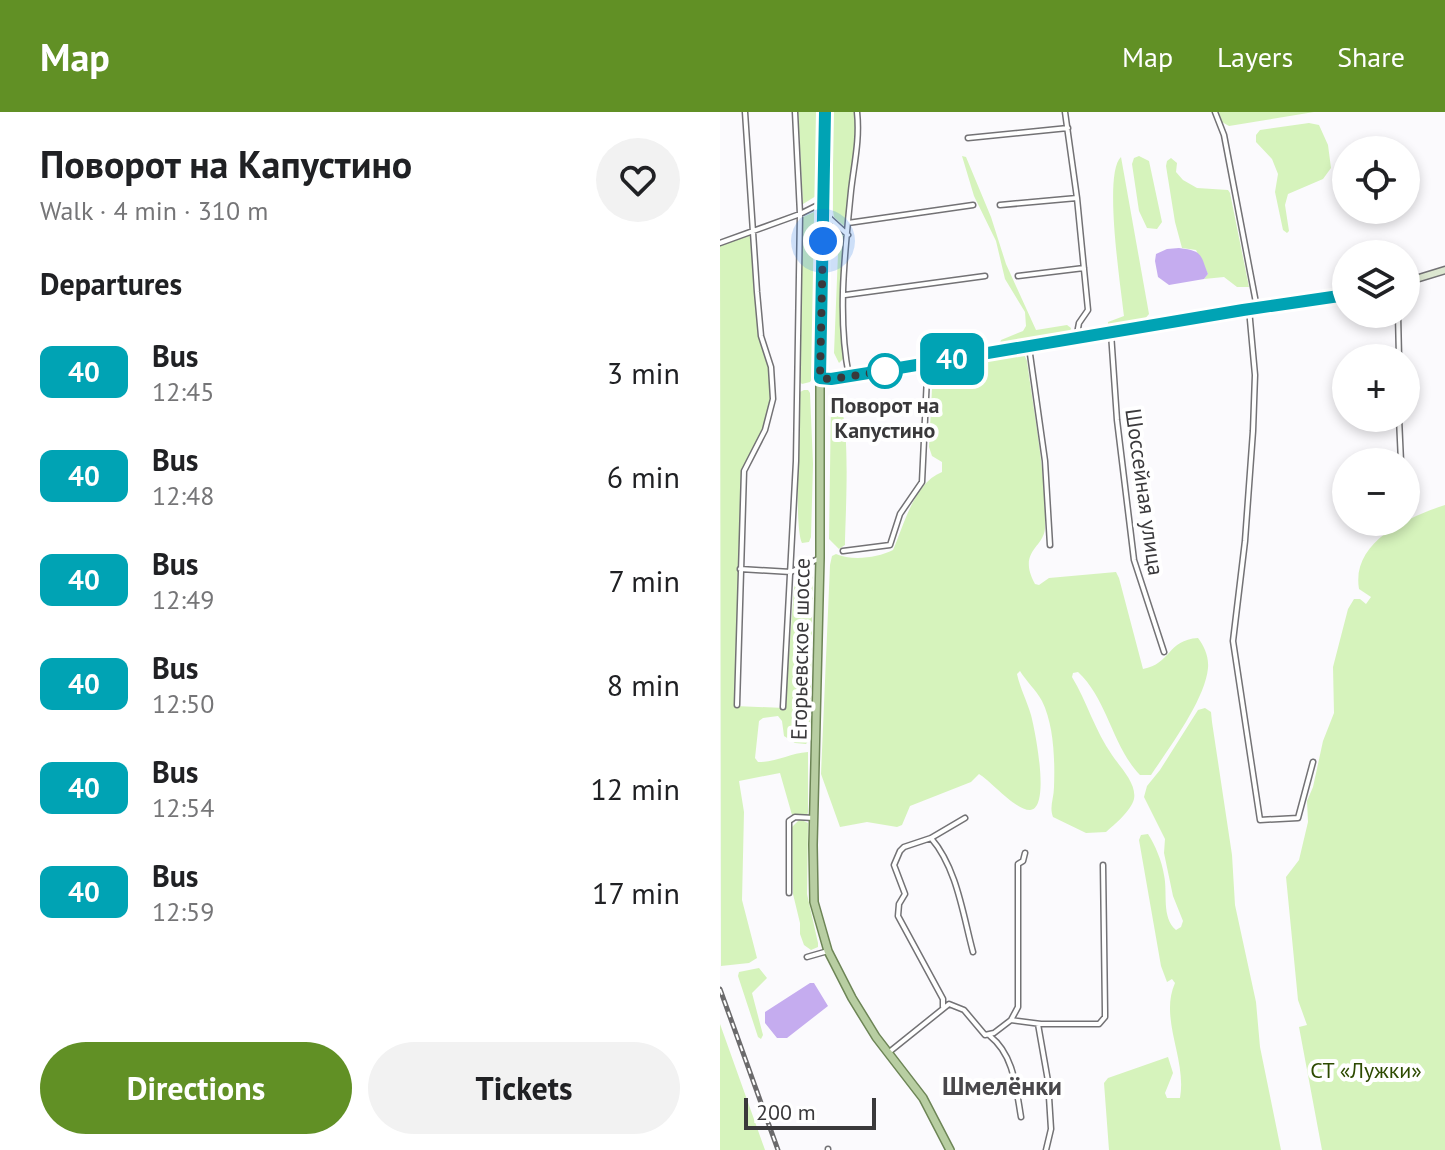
<!DOCTYPE html>
<html lang="en">
<head>
<meta charset="utf-8">
<style>
  :root { --surface:#fff; --page:#f2f2f2; --text:#202124; --muted:#757577; --accent:#619025 }
  body { margin:0; font-family:"PT Sans",sans-serif; background:var(--page); color:var(--text); height:100vh; display:flex; flex-direction:column; font-size:30px; white-space:nowrap }
  * { box-sizing:border-box; margin:0 }
  p { font-size:26px; color:var(--muted) }
  .icon { flex:none; width:44px; height:44px; fill:none; stroke:currentColor; stroke-width:2; stroke-linecap:round; stroke-linejoin:round }
  .map { position:relative; flex:1; overflow:hidden }
  .details { display:flex; flex-direction:column; background:var(--surface); width:720px }
  .details>* { flex:none }
  .badge { padding:0 16px; border-radius:12px; font-size:28px; line-height:52px }
  .buttons { position:absolute; left:612px; top:24px; display:grid; gap:16px }
  .buttons a { display:grid; place-items:center; width:88px; height:88px; border-radius:50%; background:var(--surface); box-shadow:0 4px 12px #0003; font-size:40px }
  .scale { position:absolute; left:24px; bottom:20px; width:132px; box-sizing:border-box; padding-left:8px; border:4px solid #3a393b; border-top:0; font-size:22px; line-height:28px; white-space:nowrap; color:#3a393b; -webkit-text-stroke:6px #fff; paint-order:stroke }
  .you { position:absolute; width:40px; height:40px; margin:-20px; border:6px solid #fff; border-radius:50%; background:#1a73e8; box-shadow:0 0 0 12px #1a73e833 }
  .map>.badge { position:absolute; translate:-50% -50%; box-shadow:0 0 0 4px #fff }
  h2 { padding:0 40px; font-size:30px; line-height:72px }
  .round { display:grid; place-items:center; flex:none; width:84px; height:84px; border-radius:42px; background:var(--page) }
  .headline { display:flex; align-items:center; justify-content:space-between; height:136px; padding:0 40px }
  h1 { font-size:38px; font-weight:800; line-height:60px }
  .action { display:flex; gap:16px; margin-top:auto; padding:16px 40px }
  .action a { flex:1; height:92px; border-radius:48px; background:var(--accent); color:#fff; font-size:32px; font-weight:800; line-height:92px; text-align:center }
  .action a+a { background:var(--page); color:var(--text) }
  ul { padding:0; list-style:none }
  li { display:flex; align-items:center; gap:24px; height:104px; padding:0 40px }
  li div { flex:1 }
  li b { display:block; font-size:30px }
  li em { font-style:normal }
  li .badge { min-width:88px; font-weight:700; text-align:center }
  header { display:flex; align-items:center; gap:48px; box-sizing:border-box; height:112px; padding:0 40px; background:var(--accent); color:#fff }
  header strong { font-size:38px }
  nav { display:flex; gap:44px; margin-inline-start:auto; font-size:28px }
  main { display:flex; flex:1; min-height:0 }
  .map>svg:first-child { display:block }
</style>
</head>
<body>
<header>
<strong>Map</strong>
<nav><a>Map</a><a>Layers</a><a>Share</a></nav>
</header>
<main>
<section class="details">
<div class="headline"><div><h1>Поворот на Капустино</h1><p>Walk · 4 min · 310 m</p></div><a class="round"><svg class="icon" aria-label="heart" viewBox="0 0 24 24"><path d="M12 20l-8-8c-3-5 5-10 8-4 3-6 11-1 8 4z"/></svg></a></div>
<h2>Departures</h2>
<ul>
<li><span class="badge" style="background:#00a3b4;color:#fff">40</span><div><b>Bus</b><p>12:45</p></div><em>3 min</em></li>
<li><span class="badge" style="background:#00a3b4;color:#fff">40</span><div><b>Bus</b><p>12:48</p></div><em>6 min</em></li>
<li><span class="badge" style="background:#00a3b4;color:#fff">40</span><div><b>Bus</b><p>12:49</p></div><em>7 min</em></li>
<li><span class="badge" style="background:#00a3b4;color:#fff">40</span><div><b>Bus</b><p>12:50</p></div><em>8 min</em></li>
<li><span class="badge" style="background:#00a3b4;color:#fff">40</span><div><b>Bus</b><p>12:54</p></div><em>12 min</em></li>
<li><span class="badge" style="background:#00a3b4;color:#fff">40</span><div><b>Bus</b><p>12:59</p></div><em>17 min</em></li>
</ul>
<div class="action"><a>Directions</a><a>Tickets</a></div>
</section>
<div class="map">
<svg width="725" height="1038" viewBox="0 0 725 1038">
  <rect width="100%" height="100%" fill="#fbfafd"/>
  <path fill="#d6f3bc" d="M78 0H97L96 84 83 92Z
    M113 0H134L137 32 124 114 114 105 113 99Z
    M499 0H594L509 14 502 10Z
    M589 11 599 13 608 33 611 56 603 67 568 82 565 93 569 119 567 121 563 118 555 80 558 62 552 47 536 30V23L540 18Z
    M242 44 246 45 271 105 286 152 316 218 347 213 351 216 350 220 283 234 280 231 281 228 303 219 306 214 305 200 285 167 276 129 254 84Z
    M419 44 429 49 442 110 437 117 427 116 419 99 412 52 414 46Z
    M401 45 429 202 423 209 392 217 388 216V210L404 204C401 176 383 61 401 45Z
    M451 46 457 51 456 60 463 68 477 76 508 78 510 81 529 175H517L504 165 484 167 488 162 476 138 462 136 455 110 446 54 447 49Z
    M94 100 97 104 93 265 90 270 82 272 79 269 82 109 83 105Z
    M116 116 126 126 122 187 123 247 119 251 114 241 118 142 113 124Z
    M28 122 31 124 40 224 49 255 51 288 44 318 22 359 15 594 65 596 74 476 79 462 93 458 90 627 86 632 75 631 64 624 62 609 58 604 43 606 39 609 35 646 38 650C58 650 70 641 88 640V700L87 704 72 703 60 661 19 669 24 700 22 788 37 846 29 851 1 854 0 133Z
    M299 240 304 242 307 249C314 303 326 360 325 416 324 436 297 439 315 472L319 473 329 466 396 460 399 466 423 557C451 552 447 528 478 526 484 534 489 544 488 556 485 588 449 636 431 663H420C392 634 388 588 358 560L353 561 352 565C367 590 375 619 392 643 399 654 417 671 414 687 411 699 395 712 386 720L366 721 333 705C329 695 334 686 334 675 335 648 334 613 322 589 316 578 306 569 300 559L297 562C300 576 307 589 311 603 315 618 331 697 310 698 295 698 271 669 259 662L251 670 190 694 182 713 177 715 147 710 120 715 101 662 110 453 112 444 116 442C132 449 157 446 173 438 184 413 194 371 222 360V350L212 344 209 335 213 257 219 252Z
    M84 278H88L90 281 93 352 91 425 89 430 82 431C74 417 79 303 80 280Z
    M117 288C132 301 125 408 125 433L119 437 109 427 111 290Z
    M725 393V1038H602L579 915 587 913 578 888 566 765 579 748 588 710 587 689 593 675 603 629 614 601 613 555 628 497 634 487H640L646 492 651 485 639 477C631 429 689 405 725 393Z
    M485 596 491 600 492 610 512 743 515 793 536 890 540 935 561 1038H389L384 971 388 966 448 945 453 961 445 981 447 986H460C467 947 439 907 455 871L452 867 447 870 441 854 419 728 421 723 428 722C435 733 442 749 444 763 448 781 441 805 456 818L461 815 463 809 453 784 444 741 445 727 424 685 427 674 440 658 478 598Z
    M80 707 88 711 87 782 98 831V835L91 838 84 833 80 822V811L73 782 72 715Z
    M39 856 47 866 32 881 43 923 41 927 38 925 18 864 19 860Z
    M0 912 45 1038H0Z"/>
  <path fill="#c5acef" d="M459 136C483 139 480 142 488 162L484 167 449 173 438 165 435 149 436 142 447 137Z
    M90 871H94L108 894 67 926H57L45 911V900Z"/>
  <g fill="none" stroke-linecap="round" stroke-linejoin="round">
    <g stroke="#737275" stroke-width="7">
      <path id="street" d="M345 0 357 86 368 198 359 211 356 227
        M495 0 504 23 537 196
        M248 26 348 16
        M280 93 357 86
        M104 101 128 123
        M128 111 253 93
        M0 131 80 102 102 91
        M298 164 364 156
        M125 183 265 164
        M529 197 535 263 533 319 525 429 513 529 540 708 578 706 593 650
        M678 202 679 246
        M391 221 397 308 414 448 444 540
        M309 235 325 349 330 433
        M129 264C117 205 125 139 131 79 134 52 140 28 137 0
        M679 306 681 350
        M123 439 170 433 180 402 202 370 207 265 212 251
        M20 457 71 460 98 447
        M17 593 24 359 45 318 53 287 51 255 41 224 37 180 25 0
        M63 595 76 349 80 102 75 0
        M211 726C237 756 243 803 253 840
        M69 781V709L75 705 94 706
        M87 845 108 839
        M223 895V887L178 804 179 792 185 782 174 753 180 739 184 735 211 726 245 706
        M291 908 321 912H379L385 905V900L383 753
        M318 912 328 969 331 1017 326 1038
        M270 924C294 943 296 976 301 1005
        M168 941 229 892 244 898 265 923 274 921 291 908 298 895V752L303 749 305 741
        M108 1037V1038"/>
    </g>
    <g stroke="#737275" stroke-width="9">
      <path id="secondary" d="M686 170 725 158
        M100 266 111 267 161 259 523 198 626 183"/>
    </g>
    <g stroke="#6d8556" stroke-width="10">
      <path id="primary" d="M105 0 100 276V446L93 733 94 790 108 839 132 886 156 925 203 986 230 1038"/>
    </g>
    <use href="#street" stroke="#fff" stroke-width="4"/>
    <use href="#secondary" stroke="#dce7d0" stroke-width="6"/>
    <use href="#primary" stroke="#b8cea2" stroke-width="7"/>
    <g stroke="#6b6a6c" stroke-width="5">
      <path id="rail" d="M0 877 58 1038"/>
    </g>
    <use href="#rail" stroke="#fff" stroke-width="2" stroke-dasharray="6" stroke-linecap="butt"/>
  </g>
  <g fill="none" stroke-linecap="round" stroke-linejoin="round">
    <g stroke="#fff" stroke-width="18">
      <path id="line" d="M105 0 100 266 111 267 161 259 523 198 626 183"/>
    </g>
    <use href="#line" stroke="#00a3b4" stroke-width="12"/>
    <path stroke="#3a393b" stroke-width="8" stroke-dasharray="0 14.4" d="M103 129 100 266 111 267 165 259"/>
  </g>
  <circle fill="#fff" stroke="#00a3b4" stroke-width="4" cx="165" cy="259" r="16"/>
  <g text-anchor="middle" dominant-baseline="central" stroke-width="8" stroke-linejoin="round" paint-order="stroke">
    <g font-size="22" font-weight="bold" fill="#3a393b" stroke="#fff">
      <text x="165" y="293">Поворот на<tspan x="165" dy="25">Капустино</tspan></text>
    </g>
    <g font-size="22" fill="#3a393b" stroke="#fff">
      <text transform="translate(425 380) rotate(82)">Шоссейная улица</text>
      <text transform="translate(80 537) rotate(-89)">Егорьевское шоссе</text>
    </g>
    <g font-size="22" fill="#2d4a00" stroke="#fff">
      <text x="646" y="958">СТ «Лужки»</text>
    </g>
    <g font-size="26" font-weight="bold" fill="#49484b" stroke="#fff">
      <text x="282" y="973">Шмелёнки</text>
    </g>
  </g>
</svg>
<div class="buttons">
<a><svg class="icon" aria-label="locate" viewBox="0 0 24 24"><circle cx="12" cy="12" r="6"/><path d="M12 2v4M12 18v4M2 12h4M18 12h4"/></svg></a>
<a><svg class="icon" aria-label="layers" viewBox="0 0 24 24"><path d="M12 4l9 5-9 5-9-5zM3 14l9 5 9-5"/></svg></a>
<a>+</a>
<a>−</a>
</div>
<div class="scale">200 m</div>
<div class="you" style="left:103px;top:129px"></div>
<b class="badge" style="left:232px;top:247px;background:#00a3b4;color:#fff">40</b>
</div>
</main>
</body>
</html>
